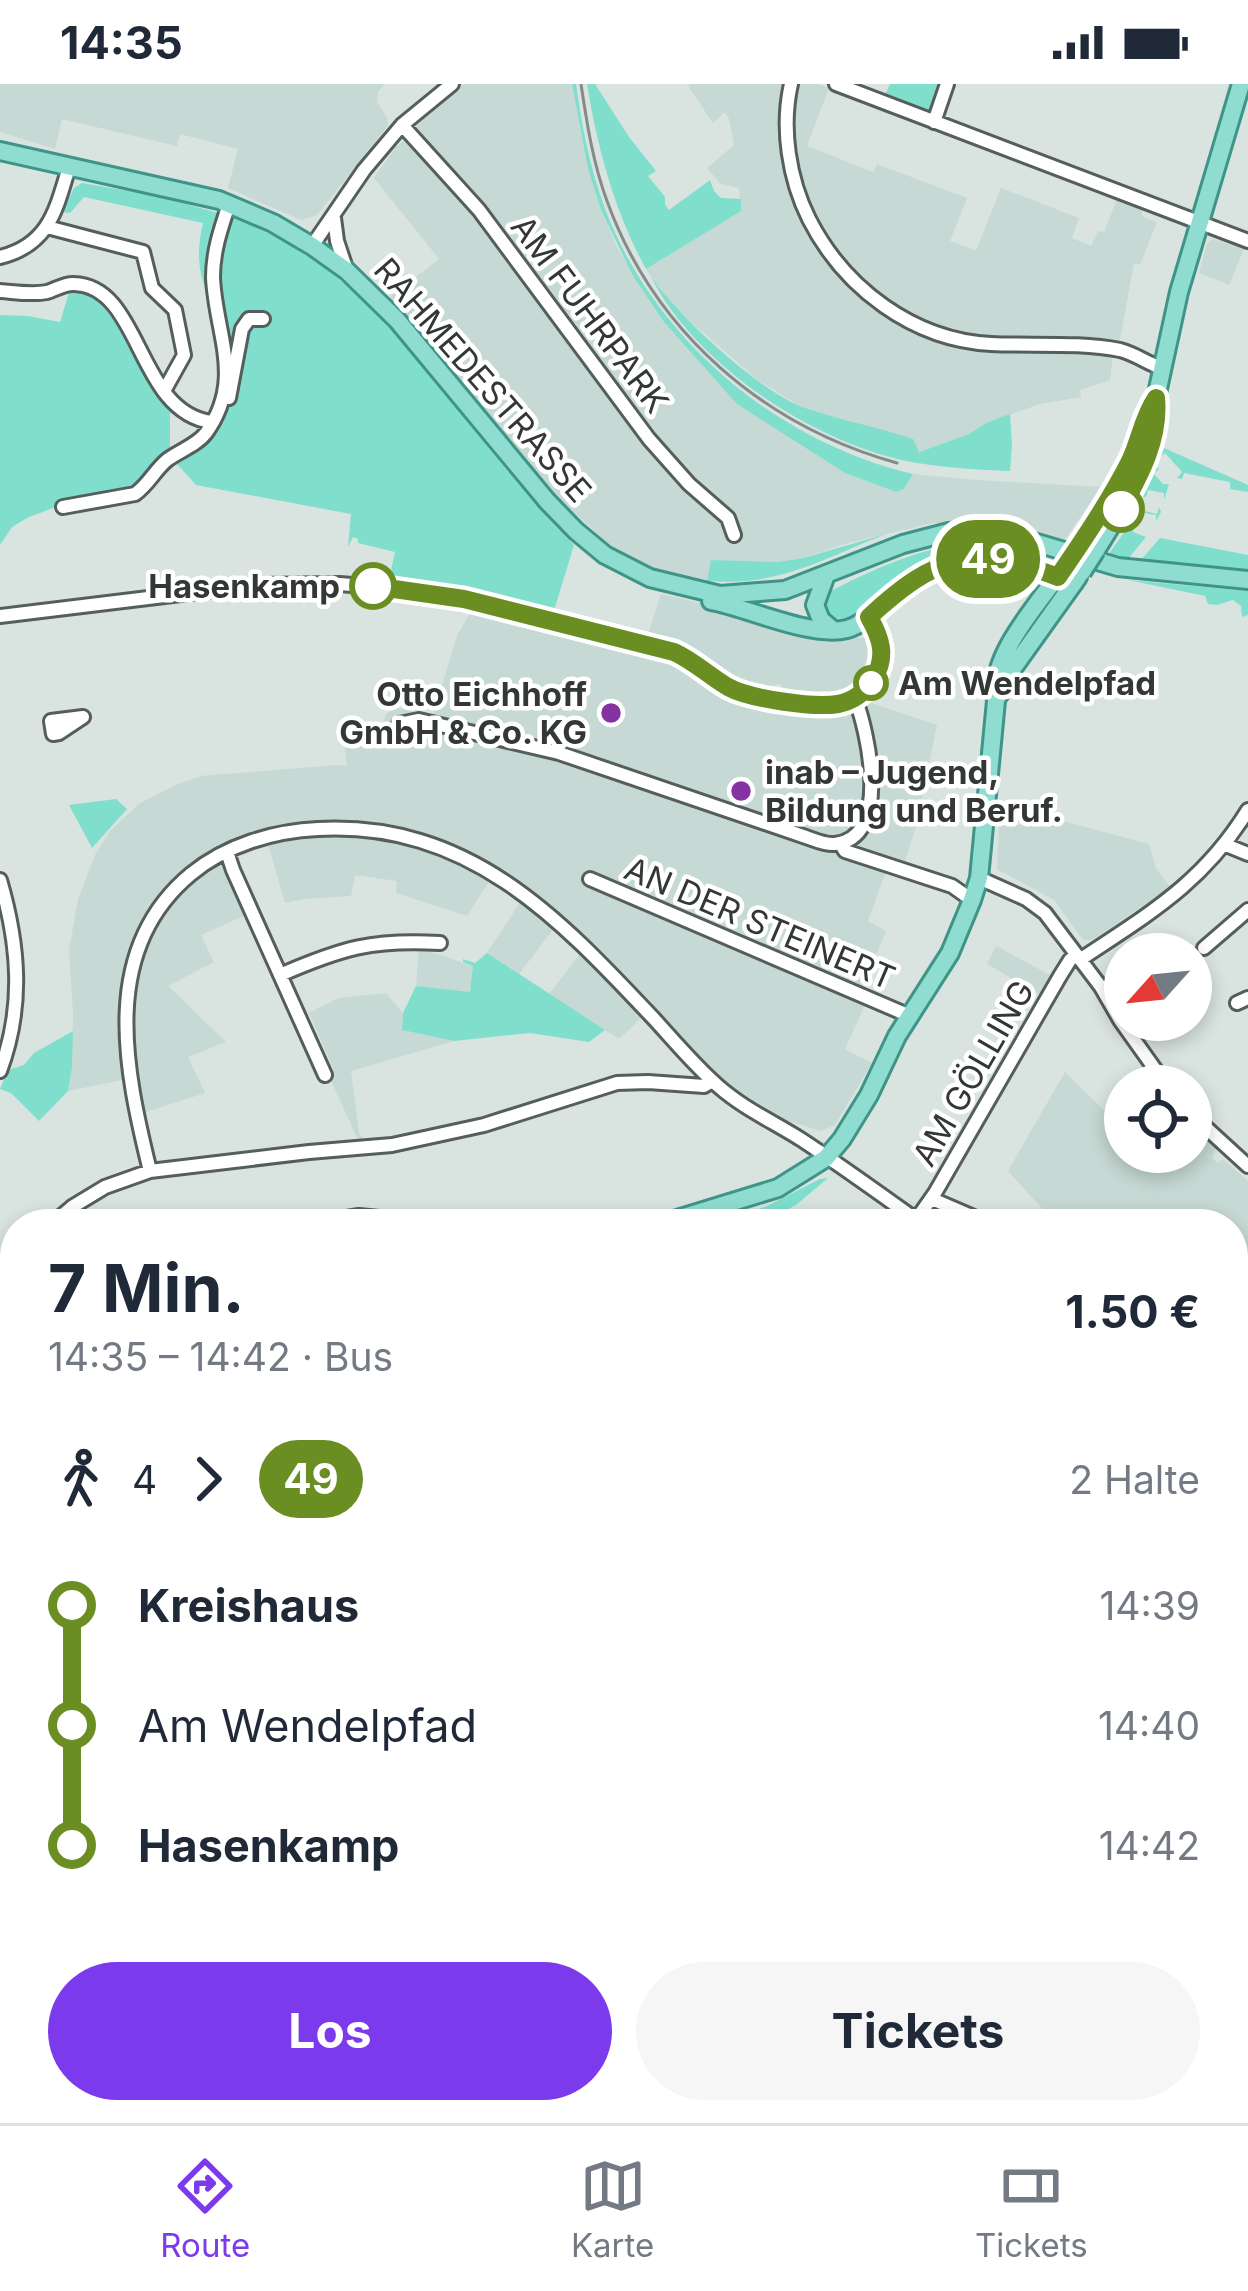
<!DOCTYPE html>
<html lang="de">
<head>
<meta charset="utf-8">
<style>
  :root { --surface:#fff; --page:#f6f6f7; --text:#1f2937; --muted:#747a83; --line:#e0e1e3; --accent:#7c3aed }
  body { margin:0; font-family:Inter,sans-serif; background:var(--page); color:var(--text); height:100vh; display:flex; flex-direction:column; font-size:45px; white-space:nowrap }
  * { box-sizing:border-box; margin:0 }
  p { font-size:39px; color:var(--muted) }
  .icon { flex:none; width:66px; height:66px; fill:none; stroke:currentColor; stroke-width:2; stroke-linecap:round; stroke-linejoin:round }
  .map { position:relative; flex:1; overflow:hidden }
  .details { position:absolute; left:0px; top:1125px; width:1248px; height:915px; display:flex; flex-direction:column; background:var(--surface); border-radius:48px 48px 0 0; box-shadow:0 6px 18px #0003 }
  .details>* { flex:none }
  .badge { padding:0 24px; border-radius:39px; font-size:42px; line-height:78px }
  .needle { width:78px; rotate:243deg }
  .tools { position:absolute; left:1104px; top:849px; display:grid; gap:24px }
  .tools a { display:grid; place-items:center; width:108px; height:108px; border-radius:50%; background:var(--surface); box-shadow:0 6px 18px #0003; font-size:60px }
  .map>.badge { position:absolute; translate:-50% -50%; box-shadow:0 0 0 6px #fff }
  .legs { display:flex; align-items:center; gap:18px; height:132px; padding:0 48px; font-size:39px }
  .legs p { margin-inline-start:auto }
  .summary { display:flex; align-items:center; justify-content:space-between; height:204px; padding:0 48px }
  h1 { font-size:66px; font-weight:700; line-height:90px }
  .button { display:flex; gap:24px; margin-top:auto; padding:24px 48px }
  .button a { flex:1; height:138px; border-radius:72px; background:var(--accent); color:#fff; font-size:48px; font-weight:700; line-height:138px; text-align:center }
  .button a+a { background:var(--page); color:var(--text) }
  ul { padding:0 48px; list-style:none }
  li { display:flex; align-items:center; gap:42px; height:120px; font-size:45px }
  li i { display:grid; place-items:center; width:18px; height:100%; margin:0 15px; background:currentColor }
  li i::after { content:''; width:30px; height:30px; margin:-15px; border:9px solid; border-radius:50%; background:var(--surface) }
  li p { margin-inline-start:auto }
  li:first-child i { background:linear-gradient(#0000 50%,currentColor 0) }
  li:last-child i { background:linear-gradient(currentColor 50%,#0000 0) }
  .status { display:flex; justify-content:space-between; align-items:center; height:84px; padding:0 60px; background:var(--surface); direction:ltr }
  .status svg { height:33px; fill:currentColor }
  .tabs { display:flex; justify-content:space-around; align-items:center; height:168px; border-top:3px solid var(--line); background:var(--surface); font-size:33px; color:var(--muted) }
  .tabs a { display:grid; justify-items:center; gap:6px }
  .tabs .current { color:var(--accent) }
  .map>svg:first-child { display:block }
</style>
</head>
<body>
<div class="status"><b>14:35</b><svg viewBox="0 0 49 12"><path d="M0 12V9h3v3zM5 12V6h3v6zM10 12V3h3v9zM15 12V0h3v12zM26 1h20v11H26zM47 4h2v5h-2z"/></svg></div>
<div class="map">
<svg width="1248" height="2039" viewBox="0 0 1248 2039">
  <rect width="100%" height="100%" fill="#d9e3e0"/>
  <path fill="#c7d9d4" d="M0 0H385L378 8 377 18 387 34 388 42 317 131 301 136 228 104 238 65 180 50 177 62 62 35 55 65 0 48Z
    M464 0H572L588 85 601 126 618 165 664 238 738 320 845 389 896 408 905 405 913 390 977 396 1101 403 1064 457 1035 447 990 438 933 439 844 460 804 474 778 478 711 476 707 497 662 487 635 476 609 460 567 422 532 383 390 213 439 175 374 94 395 64 410 51 422 35Z
    M692 0H818L829 4 807 62 873 88 877 80 967 114 950 157 976 167 1001 104 1079 134 1072 154 1091 162 1098 147 1104 148 1117 115 1143 126 1141 132 1157 138 1140 181 1134 179 1119 261 1114 260 1110 296 1080 306 1081 313 1040 320 986 339 969 350 918 368 912 355 803 324 758 296 669 219 646 185 741 126 739 104 721 100 707 84 734 61 729 35 725 28 713 39 688 2Z
    M1213 155 1244 165 1229 201 1199 189 1207 160Z
    M661 510 726 525 822 554H865L874 563 871 582 855 604 834 612 822 613 782 603 781 600 757 604 744 602 725 592 692 568 647 554Z
    M473 524 671 575 693 585 722 607 746 617 824 628 849 627 868 618 937 641 917 740 903 783 889 779 868 837 886 847 856 916 865 921 845 965 872 979 835 1041 821 1047 789 1037 723 998 574 845 533 811 496 785 472 771 432 756 371 741 348 739 296 741 221 765 250 829 201 851 214 878 168 902 226 958 188 973 205 1009 143 1029 137 993 68 1007 72 984 73 931 69 866 78 815 95 771 110 747 140 719 178 700 201 692 336 681 347 682 343 648 364 654 369 638 382 640 387 629 396 624 433 631 457 552Z
    M1044 732 1149 760 1156 784 1170 803 1093 856H1083L1054 816 997 785 999 739 1042 743Z
    M322 751 367 753 405 761 451 776 490 796 467 832 396 809 397 797 355 791 351 812 304 815 285 819 268 760Z
    M521 817 554 844 519 890 487 869Z
    M996 862 1052 892 1040 911 987 880Z
    M419 864 473 882 470 909 416 902Z
    M581 869 642 933 619 955 549 910Z
    M386 909 403 929 402 946 454 957 351 987 359 1049 365 1057 359 1058 328 990 334 986 309 929 339 914Z
    M1065 988 1125 1047V1068H1146L1156 1077 1167 1068H1191V1047L1195 1044 1216 1063 1212 1074 1218 1079 1223 1075 1248 1097V1284L1233 1297V1140H1056L1008 1087Z
    M1233 1380 1248 1397V2028L1233 2007Z
    M0 1588 15 1595V1673L0 1687Z
    M15 1690V1775L0 1766V1707Z"/>
  <path fill="#7fdfcc" d="M572 0H576C582 43 590 84 605 125 655 256 777 358 913 390L904 405 896 408 845 389 737 320 664 238 633 192 601 126 588 85Z
    M587 0H595L629 53 656 87 648 92 665 113V120L669 126 710 96 714 107 721 114 741 115V127L646 185C614 126 598 66 587 0Z
    M890 0H941L931 29 885 11Z
    M82 99 158 112 218 129 220 131 215 226C199 196 195 173 203 139L84 113 70 129 62 128 74 104Z
    M236 133C276 152 313 173 347 202 432 275 493 382 574 461L553 530 465 508 389 496 395 468 358 459V455L353 453 348 463 351 430 196 401 177 380 146 406 164 383 205 356 223 319 217 173 230 134Z
    M651 193C678 232 761 309 805 324 841 336 877 343 913 355L919 368 969 350 986 339 1010 330 1012 361 1010 387C979 386 948 384 917 379 818 362 697 283 651 193Z
    M71 202 103 212 168 317 170 323V368L140 404 68 418 27 434 12 443 0 461V231L28 232 60 238Z
    M1164 364 1248 401V408L1230 405V398L1184 389 1182 395 1177 394 1182 388 1165 369 1160 373Z
    M1156 382 1159 385 1154 390 1163 400H1169L1164 416V409L1148 406 1146 413H1143L1140 426 1157 430 1159 423 1161 428 1156 437V431L1140 428 1139 434 1135 435 1133 448 1146 453 1128 475 1108 471 1136 432 1138 420Z
    M886 450C822 475 779 503 707 497L711 476 778 478 804 474Z
    M1160 454 1248 471V486L1141 476Z
    M969 459 1006 462 1026 468 1022 470C994 465 967 459 939 470 926 474 915 480 905 488 884 505 859 545 828 532L822 519 827 509C870 487 920 463 969 459Z
    M1128 496 1248 507V531L1242 533 1241 522 1233 516 1217 521 1208 520 1205 512Z
    M116 715 127 725 92 764 69 721Z
    M487 869 605 946 589 958 530 949 454 957 402 946 403 929 416 902 470 908 473 882 463 878V875L475 879Z
    M73 947 72 984 68 1007 39 1037 11 1009 0 1005 8 986 24 981 34 969Z
    M828 1094 796 1121 760 1140H705L765 1123 820 1095Z
    M0 1766 15 1775V2025H818L832 2039H0Z
    M1233 1898 1248 1932V2039H927L914 2025H1233Z"/>
  <g fill="none" stroke-linecap="round" stroke-linejoin="round">
    <path stroke="#46ad9c" stroke-width="3" d="M816 2025 829 2039"/>
    <g stroke="#565e5c" stroke-width="18">
      <path id="minor" d="M791 0C781 44 789 95 809 135 844 204 913 256 991 260 1033 262 1079 258 1120 266 1136 270 1148 280 1162 284
        M836 0 1248 157
        M934 38 947 0
        M402 41 479 126 649 355 689 400 728 434 734 451
        M334 134 337 157 346 184
        M47 143 143 168 152 204 175 226 184 271 164 307
        M312 162 364 86 402 41 452 0
        M0 173C49 161 56 126 69 83
        M0 207C15 208 32 211 47 208 55 206 65 199 74 200 142 202 136 327 211 338
        M229 314 242 245 249 235H263
        M63 423 135 410C148 401 155 386 167 376 179 367 197 361 206 349 245 295 215 249 213 193 213 167 221 144 229 120
        M0 532 255 501 340 500 410 506 453 513 674 569C694 578 709 592 729 603 752 616 832 628 856 614 863 610 870 601 874 594 887 572 881 554 869 533
        M83 633 59 649 53 650 51 637Z
        M399 640 419 636 559 669 806 753C815 756 825 761 835 760 892 754 868 648 855 614
        M840 759 845 767 952 802 972 816
        M1226 761 1248 770
        M227 768 233 786 325 991
        M979 794 1026 815 1045 829 1101 903 1120 936 1167 1002
        M590 795 910 932
        M0 796C19 861 24 923 0 987
        M1204 864 1248 826
        M1081 875C1150 829 1203 799 1248 726
        M280 891C342 864 373 855 440 859
        M1237 919 1248 914
        M1191 1030 1248 1082
        M150 1087C125 985 99 866 191 790 226 761 274 747 318 745 470 737 560 835 655 936 675 958 695 982 718 1002 744 1025 774 1038 802 1056 843 1083 883 1112 922 1140
        M932 1115 990 1140
        M916 1136 935 1109 1060 892 1070 876 1077 871
        M52 1140 72 1123 105 1103 150 1087 309 1068 392 1061 484 1041 617 999 648 998 704 1002 712 997
        M309 1140 359 1132 442 1140
        M0 1205 15 1184
        M1233 1430 1248 1428
        M1233 1573 1248 1606
        M0 1697 15 1681"/>
    </g>
    <g stroke="#3e9486" stroke-width="22">
      <path id="major" d="M0 67 219 116 273 139 312 162 347 187 397 236 547 417 576 447 605 471 650 494 720 511 785 506 903 460 949 448 967 447 1020 454 1118 483 1248 496
        M1080 460 1119 398 1156 314 1179 208 1241 0
        M1096 466C1124 422 1150 379 1157 327
        M826 491 815 521 821 536 833 546
        M711 517C749 524 811 554 847 545 868 539 882 519 899 506 958 457 1008 476 1074 499
        M999 611 1013 584 1078 493
        M661 1140 778 1104 826 1074 842 1055 869 1011 897 952 950 869 972 816 979 794 996 617C988 572 1040 518 1065 482
        M0 1510 15 1488"/>
    </g>
    <use href="#minor" stroke="#fff" stroke-width="12"/>
    <use href="#major" stroke="#8fddd0" stroke-width="16"/>
    <path stroke="#848b89" stroke-width="3" d="M581 0C587 40 593 79 607 117 655 249 764 342 897 379"/>
    <g stroke="#3e9486" stroke-width="22" stroke-linecap="butt">
      <path id="major-bridge" d="M1065 482 1080 460
        M1082 488 1096 466"/>
    </g>
    <use href="#major-bridge" stroke="#8fddd0" stroke-width="16"/>
  </g>
  <g fill="none" stroke-linecap="round" stroke-linejoin="round">
    <g stroke="#fff" stroke-width="27">
      <path id="line-1" d="M373 502 464 515 674 568C694 577 709 592 728 603 750 615 814 624 838 620 854 617 866 607 874 594 887 572 881 554 869 533 935 472 971 460 1058 493 1084 455 1109 418 1130 377 1140 356 1143 333 1156 314 1160 354 1140 391 1121 425"/>
    </g>
    <use href="#line-1" stroke="#6b8e23" stroke-width="18"/>
  </g>
  <g fill="#fff" stroke="#6b8e23" stroke-width="6">
    <circle cx="1121" cy="425" r="21"/>
    <circle cx="373" cy="502" r="21"/>
    <circle cx="871" cy="599" r="15"/>
  </g>
  <g fill="#8533a2" stroke="#fff" stroke-width="4.5">
    <circle cx="611" cy="629" r="12"/>
    <circle cx="741" cy="707" r="12"/>
  </g>
  <g text-anchor="middle" dominant-baseline="central" stroke-width="9" stroke-linejoin="round" paint-order="stroke">
    <g font-size="33" fill="#333736" stroke="#fff">
      <text transform="translate(590 230) rotate(53)">AM FUHRPARK</text>
      <text transform="translate(483 296) rotate(49)">RAHMEDESTRASSE</text>
      <text transform="translate(760 839) rotate(23)">AN DER STEINERT</text>
      <text transform="translate(973 989) rotate(-60)">AM GÖLLING</text>
    </g>
    <g font-size="33" font-weight="bold" fill="#333736" stroke="#fff" text-anchor="end">
      <text x="340" y="502">Hasenkamp</text>
      <text x="898" y="599" text-anchor="start">Am Wendelpfad</text>
    </g>
    <g font-size="33" font-weight="bold" fill="#333736" stroke="#fff" text-anchor="end">
      <text x="587" y="610">Otto Eichhoff<tspan x="587" dy="38">GmbH &amp; Co. KG</tspan></text>
      <text x="765" y="688" text-anchor="start">inab – Jugend,<tspan x="765" dy="38">Bildung und Beruf.</tspan></text>
    </g>
  </g>
</svg>
<div class="tools">
<a><svg class="needle" viewBox="-14 -14 28 28"><path d="M0-13l5 13h-10z" fill="#e53935"/><path d="M0 13l5-13h-10z" fill="#747a83"/></svg></a>
<a><svg class="icon" aria-label="locate" viewBox="0 0 24 24"><circle cx="12" cy="12" r="6"/><path d="M12 2v4M12 18v4M2 12h4M18 12h4"/></svg></a>
</div>
<b class="badge" style="left:988px;top:475px;background:#6b8e23;color:#fff">49</b>
<section class="details">
<div class="summary"><div><h1>7 Min.</h1><p>14:35 – 14:42 · Bus</p></div><b>1.50 €</b></div>
<div class="legs"><svg class="icon" aria-label="walk" viewBox="0 0 24 24"><circle cx="13" cy="4" r="2"/><path d="M13 8l-2 6 4 7M11 14l-3 7M7 12l3-4h3l4 4"/></svg>4<svg class="icon" aria-label="forward" viewBox="0 0 24 24"><path d="M9 5l7 7-7 7"/></svg><b class="badge" style="background:#6b8e23;color:#fff">49</b><p>2 Halte</p></div>
<ul>
<li><i style="color:#6b8e23"></i><b>Kreishaus</b><p>14:39</p></li>
<li><i style="color:#6b8e23"></i><span>Am Wendelpfad</span><p>14:40</p></li>
<li><i style="color:#6b8e23"></i><b>Hasenkamp</b><p>14:42</p></li>
</ul>
<div class="button"><a>Los</a><a>Tickets</a></div>
</section>
</div>
<nav class="tabs">
<a class="current"><svg class="icon" aria-label="directions" viewBox="0 0 24 24"><path d="M12 3l9 9-9 9-9-9zM9 14v-3h6M13 9l2 2-2 2"/></svg>Route</a>
<a><svg class="icon" aria-label="map" viewBox="0 0 24 24"><path d="M3 6l6-2 6 2 6-2v14l-6 2-6-2-6 2zM9 4v14M15 6v14"/></svg>Karte</a>
<a><svg class="icon" aria-label="tickets" viewBox="0 0 24 24"><path d="M3 7h18v10H3zM15 7v10"/></svg>Tickets</a>
</nav>
</body>
</html>
